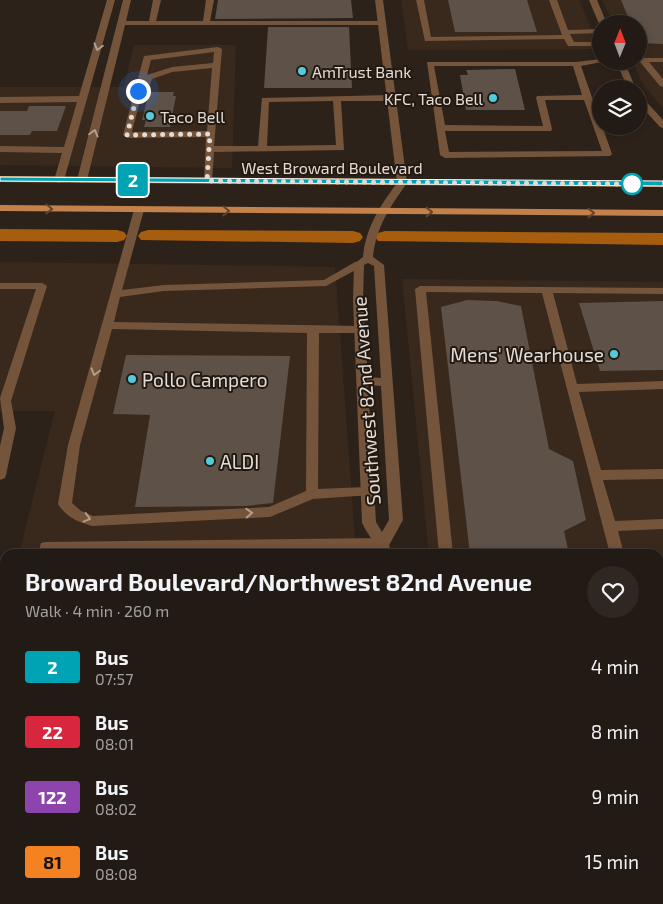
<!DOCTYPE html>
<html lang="en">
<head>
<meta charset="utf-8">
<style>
  :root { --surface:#221a14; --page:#2e2722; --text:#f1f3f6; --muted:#a2a1a0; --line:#3f3834 }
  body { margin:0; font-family:"Exo 2",sans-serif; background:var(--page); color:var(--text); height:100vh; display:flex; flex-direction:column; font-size:19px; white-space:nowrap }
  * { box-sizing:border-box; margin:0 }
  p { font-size:16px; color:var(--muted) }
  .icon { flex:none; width:28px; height:28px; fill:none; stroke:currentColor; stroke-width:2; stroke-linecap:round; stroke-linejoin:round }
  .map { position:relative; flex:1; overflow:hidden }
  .sheet { position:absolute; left:0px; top:549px; width:664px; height:356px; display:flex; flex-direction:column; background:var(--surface); border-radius:15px 15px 0 0; box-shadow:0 2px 8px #0003,0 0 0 1px var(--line) }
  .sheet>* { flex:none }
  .badge { padding:0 10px; border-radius:4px; font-size:18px; line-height:32px }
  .needle { width:32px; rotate:1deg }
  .fabs { position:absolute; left:592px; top:15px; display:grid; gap:10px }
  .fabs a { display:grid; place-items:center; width:55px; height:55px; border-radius:50%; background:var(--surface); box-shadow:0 2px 8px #0003,0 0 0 1px var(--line); font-size:25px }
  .you { position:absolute; width:25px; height:25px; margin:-12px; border:4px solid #fff; border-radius:50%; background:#1a73e8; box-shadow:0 0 0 8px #1a73e833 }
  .map>.badge { position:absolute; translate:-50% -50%; box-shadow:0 0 0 2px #fff }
  .round { display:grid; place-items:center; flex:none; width:52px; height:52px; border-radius:26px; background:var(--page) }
  .headline { display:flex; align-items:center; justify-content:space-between; height:85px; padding:0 25px }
  h1 { font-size:24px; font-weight:700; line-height:38px }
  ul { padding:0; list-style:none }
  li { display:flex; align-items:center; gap:15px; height:65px; padding:0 25px }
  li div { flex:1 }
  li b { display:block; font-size:19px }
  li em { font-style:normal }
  li .badge { min-width:55px; font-weight:700; text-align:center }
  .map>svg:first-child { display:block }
</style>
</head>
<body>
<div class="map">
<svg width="663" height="904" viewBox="0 0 663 904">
  <rect width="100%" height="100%" fill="#2d221a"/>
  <path fill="#39291d" d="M401 0H579L600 49 408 50Z
    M602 0H663V108L644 86 632 61H639V24H614Z
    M134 45H236L232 168 0 165V87H124Z
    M0 262 335 267 356 554H19L55 411H0Z
    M402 279 663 282V778H659V554H429Z
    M5 607V900H659V805H663V904H0V626Z"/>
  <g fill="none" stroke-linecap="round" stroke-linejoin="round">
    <path fill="#a65d0d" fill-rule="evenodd" d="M0 229 117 230 124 232 127 236 124 240 117 242 0 241Z
      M148 230 353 231 360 233 363 237 360 241 353 243 141 240 138 236 141 232Z
      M385 231 663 233V245L378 241 375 237 378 233Z"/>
  </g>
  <path fill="#5d5148" d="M218 0H351L353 18 215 19Z
    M448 0H527L537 32H455Z
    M621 0H663V44L639 43V24H631Z
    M268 27H349L352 88H264Z
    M515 69 525 110H466L460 75H468L466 70Z
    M149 92H174L173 96H176L170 127H144L146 120H142Z
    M29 106H66L57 131H32L30 135H0V111H27Z
    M467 300 496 301 521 306 549 449 573 461 586 520 564 531 569 554H470L441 307Z
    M663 301V370L600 371 579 303Z
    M126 355 290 356 273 503 246 506 135 507 150 415 113 414Z"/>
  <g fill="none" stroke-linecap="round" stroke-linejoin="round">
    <path fill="#74543b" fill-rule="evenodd" d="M107 0H115L64 180 59 183 56 182 54 180 62 153 0 152V146L64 147 77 102 0 103V97L79 96Z
      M123 0H131L126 21H149L153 0H161L156 21H203L206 0H214L210 21H382L386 23 382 25H125L87 180 82 183 77 180Z
      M416 0H424L431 37 562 35 549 0H557L568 30 601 29V33L570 34 574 42H601V46H568L564 39 425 41Z
      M589 0H597L607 24 600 26Z
      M218 47 222 49 214 146H258L262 98 391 95 395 98 391 101H341L344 150 214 152 212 181 210 183H204L206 137 127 138 123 135 144 56ZM214 52 213 63 172 67 147 75 151 60ZM212 68 207 131 132 132 142 92H147L152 79 172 72ZM333 101 336 145 267 146 269 102Z
      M639 58H663V62H649L663 79V87L660 86 640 62H636L639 61Z
      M601 59V61H607L581 66 612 154 610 156 445 158 440 155 427 62H576ZM434 66H573L582 95 537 96 536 98 543 126 445 125ZM545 100H584L602 151 449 152 445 131H551L552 129Z
      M616 61H624L636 89H628Z
      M639 97H642L663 120V128L660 127 639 104Z
      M139 207 144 210 122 290 164 285 324 280 355 262H363V266L326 286 164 291 120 297 114 322 363 326 365 329 363 332 359 333H319L318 489 367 487 372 489 373 492 372 495 313 499 270 517 92 526C78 522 66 517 58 504L68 445 134 210ZM112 329 307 333 306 491 269 507 93 516 81 511 72 503 80 445Z
      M0 283H42L47 286 11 401 16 428 6 475 5 478 0 480V446L4 428 0 398 36 289H0Z
      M420 286 663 288V294L553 293 577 384 663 381V389L579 392 601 470 663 469V479L603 480 615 521 663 519V529L618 531 624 554H610L542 293 426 292 453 554H439L415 289Z
      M383 538 388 539 391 554H377V548L38 554 41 543 46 542Z
      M663 574V586L659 587V575Z
      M659 701 663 703V731L659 729Z
      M5 727V762L0 764V729Z
      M659 788H663V804H659Z
      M463 900H483L485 904H465Z"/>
    <path fill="#74543b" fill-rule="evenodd" d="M375 0H383L407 183C390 207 376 227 373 257L384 265 403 520 388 547C376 551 367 532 362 523L353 300 354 264 363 257C366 227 380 206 397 183ZM368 263 374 266 381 378 368 377 363 300 364 265ZM368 385 381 386 389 520 382 532 376 522Z"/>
    <path fill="#c3824c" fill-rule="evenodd" d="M0 176 663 181V187L0 182Z
      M0 205 663 210V216L0 211Z"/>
  </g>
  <defs><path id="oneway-chevron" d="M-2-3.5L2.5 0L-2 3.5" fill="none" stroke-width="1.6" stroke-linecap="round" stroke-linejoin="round" transform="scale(1.25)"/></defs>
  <g stroke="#b19f90">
    <use href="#oneway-chevron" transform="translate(98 47) rotate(106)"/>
    <use href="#oneway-chevron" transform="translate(94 133) rotate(-75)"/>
    <use href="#oneway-chevron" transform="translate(95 372) rotate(106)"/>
    <use href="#oneway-chevron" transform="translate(249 513) rotate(-3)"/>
    <use href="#oneway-chevron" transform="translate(87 518) rotate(15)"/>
  </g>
  <g stroke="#634329">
    <use href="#oneway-chevron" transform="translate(49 209) rotate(1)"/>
    <use href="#oneway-chevron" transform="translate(226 211) rotate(1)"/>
    <use href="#oneway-chevron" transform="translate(429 212)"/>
    <use href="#oneway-chevron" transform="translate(591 213)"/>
  </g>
  <path fill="#00a3b4" stroke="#fff" d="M0 177 663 181V186L0 181Z"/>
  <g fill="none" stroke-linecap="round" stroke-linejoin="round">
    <path stroke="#e3dcd6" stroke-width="5" stroke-dasharray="0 9" d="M138 91 127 135 210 134 207 181 632 184"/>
  </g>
  <g fill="#54cadd" stroke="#231911" stroke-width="2">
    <circle cx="302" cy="71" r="5"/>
    <circle cx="493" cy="98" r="5"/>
    <circle cx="150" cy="116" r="5"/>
    <circle cx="614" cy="354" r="5"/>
    <circle cx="132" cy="379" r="5"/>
    <circle cx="210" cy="461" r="5"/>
  </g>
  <circle fill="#fff" stroke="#00a3b4" stroke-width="2.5" cx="632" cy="184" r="10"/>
  <g text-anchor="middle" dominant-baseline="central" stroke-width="4" stroke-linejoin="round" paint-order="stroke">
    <g font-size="16" fill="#e3dcd6" stroke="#231911" text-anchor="start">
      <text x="312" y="71">AmTrust Bank</text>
      <text x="483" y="98" text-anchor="end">KFC, Taco Bell</text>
      <text x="160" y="116">Taco Bell</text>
    </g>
    <g font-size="16" fill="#e3dcd6" stroke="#231911">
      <text x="332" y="167">West Broward Boulevard</text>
    </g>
    <g font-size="19" fill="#e3dcd6" stroke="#231911" text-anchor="start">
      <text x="604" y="354" text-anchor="end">Mens' Wearhouse</text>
      <text x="142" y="379">Pollo Campero</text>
      <text x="220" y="461">ALDI</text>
    </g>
    <g font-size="19" fill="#e3dcd6" stroke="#231911">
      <text transform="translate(366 401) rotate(-94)">Southwest 82nd Avenue</text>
    </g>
  </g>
</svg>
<div class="fabs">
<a><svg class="needle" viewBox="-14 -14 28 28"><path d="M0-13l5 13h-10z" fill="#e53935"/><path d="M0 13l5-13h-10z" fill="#a2a1a0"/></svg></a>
<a><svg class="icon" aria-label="layers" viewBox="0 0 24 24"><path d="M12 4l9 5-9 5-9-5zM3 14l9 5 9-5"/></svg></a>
</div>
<div class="you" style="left:138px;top:91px"></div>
<b class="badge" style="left:133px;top:180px;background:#00a3b4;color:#fff">2</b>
<section class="sheet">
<div class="headline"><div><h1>Broward Boulevard/Northwest 82nd Avenue</h1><p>Walk · 4 min · 260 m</p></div><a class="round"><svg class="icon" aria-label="heart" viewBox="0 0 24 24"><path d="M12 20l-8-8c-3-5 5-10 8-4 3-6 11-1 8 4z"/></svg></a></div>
<ul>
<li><span class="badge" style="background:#00a3b4;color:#fff">2</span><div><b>Bus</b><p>07:57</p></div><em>4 min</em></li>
<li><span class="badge" style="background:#d7263d;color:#fff">22</span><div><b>Bus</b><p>08:01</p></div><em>8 min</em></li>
<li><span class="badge" style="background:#8e44ad;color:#fff">122</span><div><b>Bus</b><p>08:02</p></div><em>9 min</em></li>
<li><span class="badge" style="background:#f58220;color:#111">81</span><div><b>Bus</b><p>08:08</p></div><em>15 min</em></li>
</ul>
</section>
</div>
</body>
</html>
